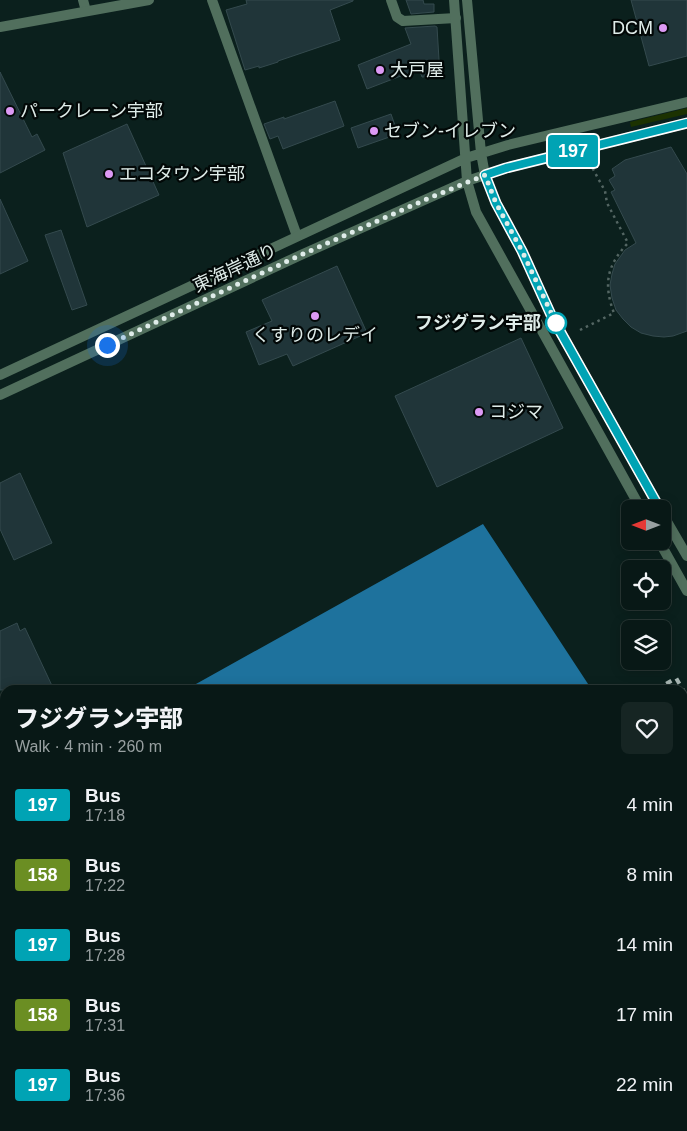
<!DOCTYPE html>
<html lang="en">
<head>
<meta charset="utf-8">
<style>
  :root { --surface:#081816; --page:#162523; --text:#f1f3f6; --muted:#98a0a1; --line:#293735 }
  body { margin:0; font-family:Arial,"Noto Sans JP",sans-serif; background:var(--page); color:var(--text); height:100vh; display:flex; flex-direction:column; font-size:19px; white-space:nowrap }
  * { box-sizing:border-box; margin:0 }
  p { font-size:16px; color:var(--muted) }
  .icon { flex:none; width:28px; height:28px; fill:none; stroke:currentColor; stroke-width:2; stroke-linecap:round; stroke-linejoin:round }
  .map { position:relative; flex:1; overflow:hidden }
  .sheet { position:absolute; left:0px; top:685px; width:688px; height:446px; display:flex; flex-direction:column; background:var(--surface); border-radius:15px 15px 0 0; box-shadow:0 2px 12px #0003,0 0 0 1px var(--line) }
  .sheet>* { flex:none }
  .badge { padding:0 10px; border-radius:4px; font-size:18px; line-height:32px }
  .needle { width:32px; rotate:270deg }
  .buttons { position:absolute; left:621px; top:500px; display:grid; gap:10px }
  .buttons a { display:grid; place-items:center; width:50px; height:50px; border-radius:8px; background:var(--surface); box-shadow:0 2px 12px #0003,0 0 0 1px var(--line); font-size:25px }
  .you { position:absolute; width:25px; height:25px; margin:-12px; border:4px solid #fff; border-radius:50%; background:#1a73e8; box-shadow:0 0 0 8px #1a73e833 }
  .map>.badge { position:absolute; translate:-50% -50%; box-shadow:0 0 0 2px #fff }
  .round { display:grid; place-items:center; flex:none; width:52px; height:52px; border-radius:8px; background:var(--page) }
  .overview { display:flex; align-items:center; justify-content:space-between; height:85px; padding:0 15px }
  h1 { font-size:24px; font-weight:800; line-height:38px }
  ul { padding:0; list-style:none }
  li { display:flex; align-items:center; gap:15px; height:70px; padding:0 15px }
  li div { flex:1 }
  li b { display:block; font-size:19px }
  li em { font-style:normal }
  li .badge { min-width:55px; font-weight:700; text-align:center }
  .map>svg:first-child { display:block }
</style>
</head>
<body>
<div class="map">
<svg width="687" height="1131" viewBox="0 0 687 1131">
  <rect width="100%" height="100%" fill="#0b201d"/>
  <path fill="#1c3201" d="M687 108V114L631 127 630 122Z"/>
  <path fill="#1e729d" d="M483 524 592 690H187V689Z
    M5 829V1126H147L139 1131H0V832Z"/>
  <path fill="#203539" stroke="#344a4e" d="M246 0H353V1L330 10 340 40 278 61V62L259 68V66L245 70 226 10 247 4Z
    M406 0H423L424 4H434V12L411 14Z
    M631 0H687V56L649 66Z
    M435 26 437 27 440 76 422 77 419 69 367 89 358 65 411 44 405 28Z
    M0 72 32 137 37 134 45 150 0 173Z
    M335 101 344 126 283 149 278 136 270 139 264 124 284 117V119Z
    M391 114 398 134 358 148 351 128Z
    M127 124 159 195 87 227 63 153Z
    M671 147 687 174V331L673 336 664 337 653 336 641 333 631 327 623 319 616 310 612 298 610 285 612 274 615 264 625 250 636 243 611 192 615 190 609 180 615 176 612 169 625 160Z
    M0 199 28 261 0 274Z
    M61 230 87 305 72 310 45 235Z
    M337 266 367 333 293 366 287 354 259 365 246 332 272 321 262 300Z
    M521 338 563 428 437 487 395 396Z
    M20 473 52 543 14 560 0 529V483Z
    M17 623 20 631 25 628 54 690H0V631Z"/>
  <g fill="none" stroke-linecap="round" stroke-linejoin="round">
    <path stroke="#546663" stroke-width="2.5" stroke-dasharray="2.5 4" stroke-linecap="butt" d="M580 330 614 313C603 284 607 265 628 243L607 203 605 191 588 160"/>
    <path stroke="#516f5d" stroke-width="6" d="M284 1126 287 1131
      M344 1131 352 1126
      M586 1131 594 1126"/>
    <path stroke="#516f5d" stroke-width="10" d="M83 0 86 11
      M212 0 297 236
      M391 0 397 17 403 21 456 18"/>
    <path stroke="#516f5d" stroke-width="10" d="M454 0 467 181 476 212 641 509
      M467 0 481 153 485 175 496 203 522 251 552 317 660 509
      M0 27 149 0
      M0 375 466 158 508 145 687 102
      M0 395 303 254 467 181 506 168 687 123
      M662 513 687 556
      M659 541 687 591"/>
    <path stroke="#a8b7b4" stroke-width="4" stroke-dasharray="6 6" stroke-linecap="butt" d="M656 690 676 678 687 697
      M682 873 687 870
      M682 1032 687 1039
      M682 1060 687 1067"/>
  </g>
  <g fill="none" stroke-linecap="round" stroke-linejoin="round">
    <g stroke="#fff" stroke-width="11">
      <path id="line" d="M660 509 552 317 522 251 496 203 485 175 506 168 687 123"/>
    </g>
    <use href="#line" stroke="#00a3b4" stroke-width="8"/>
    <path stroke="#dfece9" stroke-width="5" stroke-dasharray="0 9" d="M107 345 303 254 427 199 485 175 496 203 522 251 556 323"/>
  </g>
  <g fill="#dc99f4" stroke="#020807" stroke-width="2">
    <circle cx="663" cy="28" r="5"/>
    <circle cx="380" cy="70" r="5"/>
    <circle cx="10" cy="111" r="5"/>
    <circle cx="374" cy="131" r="5"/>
    <circle cx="109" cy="174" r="5"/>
    <circle cx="315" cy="316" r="5"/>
    <circle cx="479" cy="412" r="5"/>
  </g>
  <circle fill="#fff" stroke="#00a3b4" stroke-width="2.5" cx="556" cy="323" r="10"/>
  <g text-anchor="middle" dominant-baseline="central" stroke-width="4.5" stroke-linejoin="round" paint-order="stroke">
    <g font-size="18" fill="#dfece9" stroke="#020807" text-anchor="start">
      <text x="653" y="28" text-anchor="end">DCM</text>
      <text x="390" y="70">大戸屋</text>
      <text x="20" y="111">パークレーン宇部</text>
      <text x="384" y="131">セブン-イレブン</text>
      <text x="119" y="174">エコタウン宇部</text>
      <text x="315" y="335" text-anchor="middle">くすりのレデイ</text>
      <text x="489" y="412">コジマ</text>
    </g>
    <g font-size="18" fill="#dfece9" stroke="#020807">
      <text transform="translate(235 268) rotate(-25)">東海岸通り</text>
    </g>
    <g font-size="18" font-weight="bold" fill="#dfece9" stroke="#020807" text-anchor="end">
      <text x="541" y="323">フジグラン宇部</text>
    </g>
  </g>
</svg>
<div class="buttons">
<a><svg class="needle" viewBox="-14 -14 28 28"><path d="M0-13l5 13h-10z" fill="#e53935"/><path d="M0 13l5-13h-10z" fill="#98a0a1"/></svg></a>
<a><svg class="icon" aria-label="locate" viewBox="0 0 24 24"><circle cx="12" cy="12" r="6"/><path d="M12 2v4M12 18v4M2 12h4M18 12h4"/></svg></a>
<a><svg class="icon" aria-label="layers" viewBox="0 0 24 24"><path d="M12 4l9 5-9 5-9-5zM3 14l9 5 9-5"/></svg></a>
</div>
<div class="you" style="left:107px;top:345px"></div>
<b class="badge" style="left:573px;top:151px;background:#00a3b4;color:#fff">197</b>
<section class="sheet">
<div class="overview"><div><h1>フジグラン宇部</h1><p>Walk · 4 min · 260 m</p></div><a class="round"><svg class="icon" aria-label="heart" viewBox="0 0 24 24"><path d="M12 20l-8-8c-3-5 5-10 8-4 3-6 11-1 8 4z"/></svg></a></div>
<ul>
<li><span class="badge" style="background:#00a3b4;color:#fff">197</span><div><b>Bus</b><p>17:18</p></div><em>4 min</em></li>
<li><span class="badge" style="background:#6b8e23;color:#fff">158</span><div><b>Bus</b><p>17:22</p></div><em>8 min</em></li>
<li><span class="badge" style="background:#00a3b4;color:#fff">197</span><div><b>Bus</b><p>17:28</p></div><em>14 min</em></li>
<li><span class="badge" style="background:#6b8e23;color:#fff">158</span><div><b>Bus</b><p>17:31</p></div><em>17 min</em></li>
<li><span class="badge" style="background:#00a3b4;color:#fff">197</span><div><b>Bus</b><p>17:36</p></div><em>22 min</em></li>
</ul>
</section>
</div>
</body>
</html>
